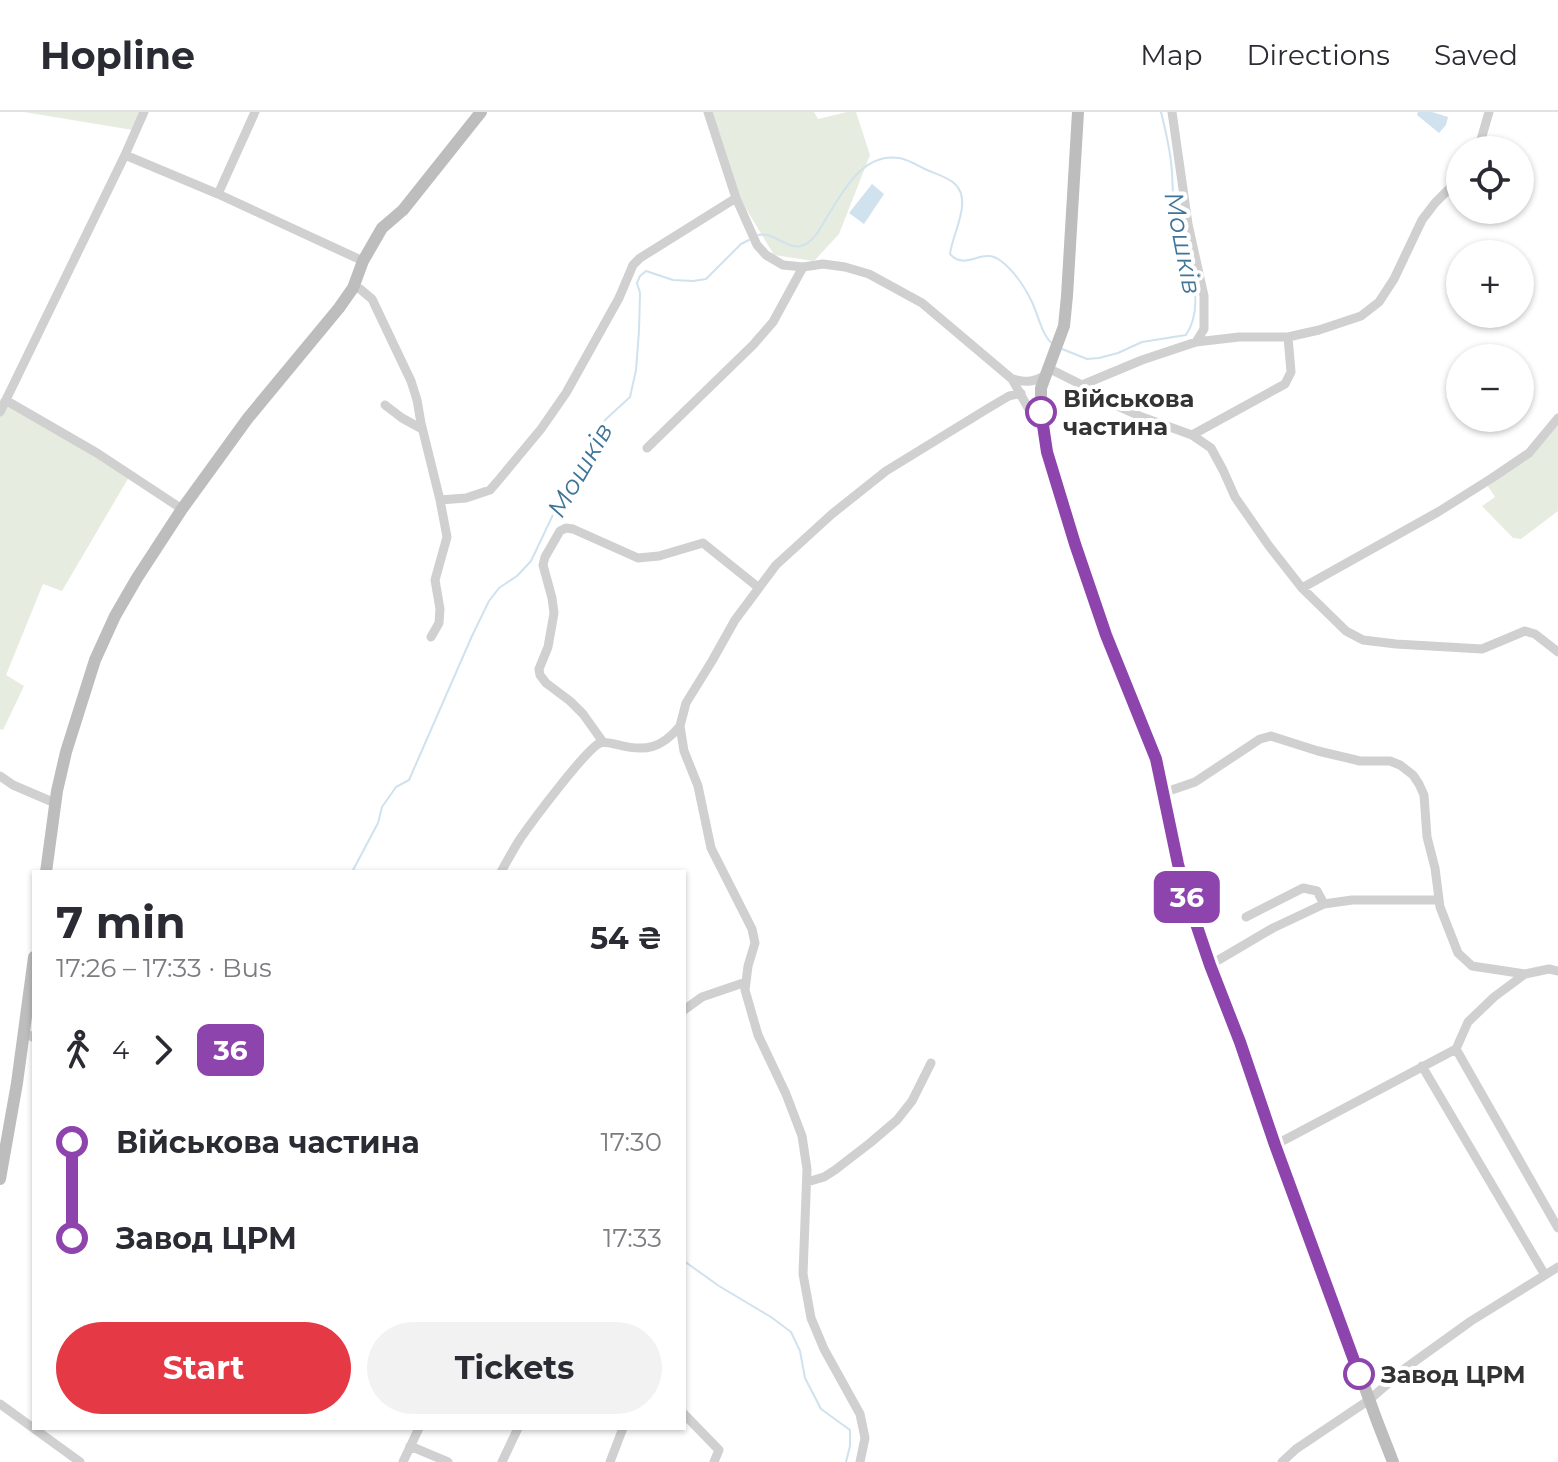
<!DOCTYPE html>
<html lang="en">
<head>
<meta charset="utf-8">
<style>
  :root { --surface:#fff; --page:#f2f2f3; --text:#2b2b33; --muted:#7c7c81; --line:#e1e1e2; --accent:#e63946 }
  body { margin:0; font-family:Montserrat,sans-serif; background:var(--page); color:var(--text); height:100vh; display:flex; flex-direction:column; font-size:30px; white-space:nowrap }
  * { box-sizing:border-box; margin:0 }
  p { font-size:26px; color:var(--muted) }
  .icon { flex:none; width:44px; height:44px; fill:none; stroke:currentColor; stroke-width:2; stroke-linecap:round; stroke-linejoin:round }
  .map { position:relative; flex:1; overflow:hidden }
  .details { position:absolute; left:32px; top:758px; width:654px; height:560px; display:flex; flex-direction:column; background:var(--surface); border-radius:0px; box-shadow:0 2px 6px #0004 }
  .details>* { flex:none }
  .badge { padding:0 16px; border-radius:12px; font-size:28px; line-height:52px }
  .tools { position:absolute; left:1446px; top:24px; display:grid; gap:16px }
  .tools a { display:grid; place-items:center; width:88px; height:88px; border-radius:50%; background:var(--surface); box-shadow:0 2px 6px #0004; font-size:40px }
  .map>.badge { position:absolute; translate:-50% -50%; box-shadow:0 0 0 4px #fff }
  .legs { display:flex; align-items:center; gap:12px; height:88px; padding:0 24px; font-size:26px }
  .legs p { margin-inline-start:auto }
  .headline { display:flex; align-items:center; justify-content:space-between; height:136px; padding:0 24px }
  h1 { font-size:44px; font-weight:700; line-height:60px }
  .button { display:flex; gap:16px; margin-top:auto; padding:16px 24px }
  .button a { flex:1; height:92px; border-radius:48px; background:var(--accent); color:#fff; font-size:32px; font-weight:700; line-height:92px; text-align:center }
  .button a+a { background:var(--page); color:var(--text) }
  ul { padding:0 24px; list-style:none }
  li { display:flex; align-items:center; gap:28px; height:96px; font-size:30px }
  li i { display:grid; place-items:center; width:12px; height:100%; margin:0 10px; background:currentColor }
  li i::after { content:''; width:20px; height:20px; margin:-10px; border:6px solid; border-radius:50%; background:var(--surface) }
  li p { margin-inline-start:auto }
  li:first-child i { background:linear-gradient(#0000 50%,currentColor 0) }
  li:last-child i { background:linear-gradient(currentColor 50%,#0000 0) }
  header { display:flex; align-items:center; gap:48px; box-sizing:border-box; height:112px; padding:0 40px; background:var(--surface); border-bottom:2px solid var(--line) }
  header strong { font-size:38px }
  nav { display:flex; gap:44px; margin-inline-start:auto; font-size:28px }
  .map>svg:first-child { display:block }
</style>
</head>
<body>
<header>
<strong>Hopline</strong>
<nav><a>Map</a><a>Directions</a><a>Saved</a></nav>
</header>
<div class="map">
<svg width="1558" height="1350" viewBox="0 0 1558 1350">
  <rect width="100%" height="100%" fill="#fff"/>
  <path fill="#e6ecdf" d="M24 0H147L139 19Z
    M710 0H814L818 7 847 0H856L870 43 839 122 814 149 774 143 739 85Z
    M0 287 129 365 62 479 43 472 6 563 24 574 3 618 0 617Z
    M1558 311V399L1521 427 1513 426 1482 394 1495 385 1487 373Z"/>
  <path fill="#cfe2ee" d="M1418 0H1432L1448 5 1446 13 1439 21 1417 3Z
    M872 72 884 82 864 112 849 101Z"/>
  <g fill="none" stroke-linecap="round" stroke-linejoin="round">
    <path stroke="#cfe2ee" stroke-width="2" d="M758 123C775 119 788 140 804 133 814 128 819 119 824 110 841 83 861 40 899 46 910 48 918 54 927 58 936 62 948 65 955 72 973 89 952 122 950 142 966 160 982 134 1001 149 1014 159 1024 174 1031 188 1038 201 1042 225 1053 232
      M1062 237 1087 247 1099 246 1118 241 1142 230 1186 223C1210 187 1181 136 1175 98 1172 85 1173 73 1172 61 1171 40 1166 20 1161 0
      M352 760 378 711 382 695 396 675 409 668 472 524 489 489 499 476 517 464 531 449 560 388 585 357 592 335 605 308 630 285 636 258 639 219 640 181 637 171 640 164 646 159 673 168 693 169 706 167 741 132 749 128
      M684 1149 719 1174 771 1205 791 1220 800 1239 805 1266 821 1297 850 1318V1334L846 1350"/>
    <path stroke="#d0d0d0" stroke-width="9" d="M708 0 736 86 757 133 766 143 783 153 803 155 823 152 845 155 869 162 922 191 1012 267 1041 319
      M1172 0 1188 112 1204 184V217L1196 230
      M1478 38 1489 0
      M125 43 218 82 363 149
      M218 82 255 0
      M353 176 360 177 372 187 411 269 417 288 421 311 440 388 447 425 435 468 440 497 439 511 431 525
      M1048 256 1082 273 1108 290 1142 305 1192 323 1211 336 1223 358 1235 385 1269 434 1302 476 1346 519 1363 528 1396 532 1482 537 1525 519 1535 522 1558 540
      M1012 267C1025 270 1032 271 1044 264
      M1082 273 1142 248 1196 230 1239 225H1288L1319 218 1361 204 1379 190 1394 167 1422 108 1435 91 1460 66
      M7 289 97 341 182 397
      M385 293 402 306 422 317
      M0 300 125 43 144 0
      M1192 323 1285 272 1291 260 1288 225
      M647 336 753 233 773 210 803 155
      M440 388 466 386 490 378 497 370 541 317 566 281 619 186 633 153 640 146 736 86
      M1302 476 1438 400 1492 366 1529 341 1558 306
      M603 630 583 602 570 589 546 571 540 563 539 557 548 535 554 501 552 486 543 453 545 445 560 419 566 416 573 417 638 446 659 444 703 431 759 476
      M0 664 13 673 55 691
      M1163 681 1195 670 1260 627 1271 624 1318 639 1360 649H1390L1400 653 1413 663 1419 672 1424 683 1427 725 1435 756 1440 795 1458 841 1472 854 1525 862 1549 857 1558 859
      M501 760C507 749 513 738 520 727 531 711 586 637 600 631 606 629 613 632 619 633 646 640 662 636 680 614
      M1246 805 1303 776 1317 779 1324 792
      M1210 853 1273 816 1324 792 1352 788H1439
      M684 898 702 885 746 870
      M24 920 34 926
      M1456 937 1558 1116
      M1456 937 1468 910 1494 885 1525 862
      M1422 954 1545 1163
      M1275 1033 1456 937
      M807 1070 824 1065 835 1058 870 1031 897 1008 912 989 931 951
      M0 1292 80 1350
      M684 1302 719 1338 714 1350
      M410 1334 448 1350
      M403 1350 419 1316
      M502 1350 518 1316
      M610 1350 623 1316
      M860 1350 865 1326 860 1302 824 1237 811 1206 803 1162 807 1057 802 1024 786 982 758 923 745 878 748 854 755 831 752 817 711 736 698 674 684 639 680 614 686 591 712 549 735 508 776 453 832 402 886 359 987 297 1009 284 1021 281
      M1282 1350 1296 1337 1369 1288 1407 1255 1471 1209 1558 1155"/>
    <path stroke="#bdbdbd" stroke-width="12" d="M1078 0 1067 184 1064 214 1041 276V300L1047 340 1075 432 1106 523 1156 647 1178 752 1188 788 1377 1309 1393 1350
      M46 760 57 679 66 640 95 548 115 504 137 466 182 397 248 306 339 196 353 176 363 149 382 116 403 98 481 0
      M0 1067 17 971 34 845"/>
  </g>
  <g fill="none" stroke-linecap="round" stroke-linejoin="round">
    <g stroke="#fff" stroke-width="18">
      <path id="line-1" d="M1041 300 1047 340 1075 432 1106 523 1156 647 1178 752 1188 788 1210 853 1240 930 1275 1033 1359 1262"/>
    </g>
    <use href="#line-1" stroke="#8e44ad" stroke-width="12"/>
  </g>
  <g fill="#fff" stroke="#8e44ad" stroke-width="4">
    <circle cx="1041" cy="300" r="14"/>
    <circle cx="1359" cy="1262" r="14"/>
  </g>
  <g text-anchor="middle" dominant-baseline="central" stroke-width="8" stroke-linejoin="round" paint-order="stroke">
    <g font-size="24" font-weight="bold" fill="#333" stroke="#fff" text-anchor="start">
      <text x="1063" y="286">Військова<tspan x="1063" dy="28">частина</tspan></text>
      <text x="1381" y="1262">Завод ЦРМ</text>
    </g>
    <g font-size="26" font-style="italic" fill="#3f7597" stroke="#fff">
      <text transform="translate(1183 131) rotate(79)">Мошків</text>
      <text transform="translate(580 358) rotate(-60)">Мошків</text>
    </g>
  </g>
</svg>
<div class="tools">
<a><svg class="icon" aria-label="locate" viewBox="0 0 24 24"><circle cx="12" cy="12" r="6"/><path d="M12 2v4M12 18v4M2 12h4M18 12h4"/></svg></a>
<a>+</a>
<a>−</a>
</div>
<b class="badge" style="left:1187px;top:785px;background:#8e44ad;color:#fff">36</b>
<section class="details">
<div class="headline"><div><h1>7 min</h1><p>17:26 – 17:33 · Bus</p></div><b>54 ₴</b></div>
<div class="legs"><svg class="icon" aria-label="walk" viewBox="0 0 24 24"><circle cx="13" cy="4" r="2"/><path d="M13 8l-2 6 4 7M11 14l-3 7M7 12l3-4h3l4 4"/></svg>4<svg class="icon" aria-label="forward" viewBox="0 0 24 24"><path d="M9 5l7 7-7 7"/></svg><b class="badge" style="background:#8e44ad;color:#fff">36</b></div>
<ul>
<li><i style="color:#8e44ad"></i><b>Військова частина</b><p>17:30</p></li>
<li><i style="color:#8e44ad"></i><b>Завод ЦРМ</b><p>17:33</p></li>
</ul>
<div class="button"><a>Start</a><a>Tickets</a></div>
</section>
</div>
</body>
</html>
